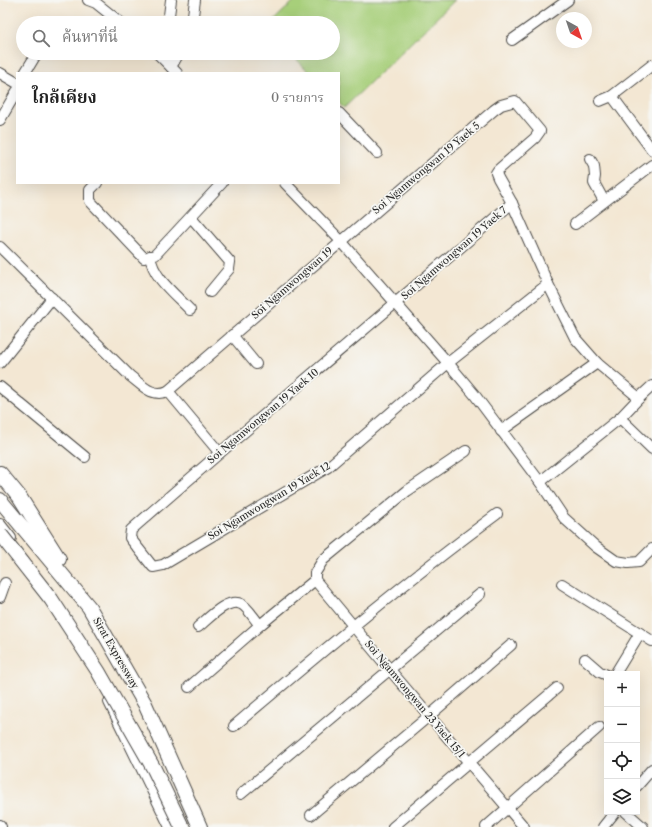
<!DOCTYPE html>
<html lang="th">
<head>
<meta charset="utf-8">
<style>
  body { margin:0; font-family:"Libre Caslon Text","Noto Serif Thai",serif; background:#f6f6f6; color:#222 }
  .controls { position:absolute; right:12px; bottom:12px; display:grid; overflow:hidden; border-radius:0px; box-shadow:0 4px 16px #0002 }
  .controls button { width:36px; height:36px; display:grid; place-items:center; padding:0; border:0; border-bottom:1px solid #e0e0e0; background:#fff; color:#222; font:20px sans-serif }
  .compass { position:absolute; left:556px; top:12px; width:36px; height:36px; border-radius:50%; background:#fff; box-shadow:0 4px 16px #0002; rotate:140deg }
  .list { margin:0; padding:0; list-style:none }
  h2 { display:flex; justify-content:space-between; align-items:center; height:52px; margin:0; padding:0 16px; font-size:17px }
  h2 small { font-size:13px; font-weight:400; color:#767676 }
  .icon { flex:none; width:22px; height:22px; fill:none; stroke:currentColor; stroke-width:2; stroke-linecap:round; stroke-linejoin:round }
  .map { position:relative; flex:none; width:652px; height:827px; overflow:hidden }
  .search { position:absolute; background:#fff; box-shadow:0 4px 16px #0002; left:16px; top:16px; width:324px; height:44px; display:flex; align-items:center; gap:10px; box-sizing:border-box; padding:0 14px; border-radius:22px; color:#767676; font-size:15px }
  .panel { position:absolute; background:#fff; box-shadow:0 4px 16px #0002; left:16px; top:72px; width:324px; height:112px; border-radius:0px }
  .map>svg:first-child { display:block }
</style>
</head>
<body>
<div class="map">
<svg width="652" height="827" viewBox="0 0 652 827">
  <rect width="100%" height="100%" fill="#f6f6f2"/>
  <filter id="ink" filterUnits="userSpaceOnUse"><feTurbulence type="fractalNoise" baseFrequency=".025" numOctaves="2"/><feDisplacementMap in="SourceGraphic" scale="8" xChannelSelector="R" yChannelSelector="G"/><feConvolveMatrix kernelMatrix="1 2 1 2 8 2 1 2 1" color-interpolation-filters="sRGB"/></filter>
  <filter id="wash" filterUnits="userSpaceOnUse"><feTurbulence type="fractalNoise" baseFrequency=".012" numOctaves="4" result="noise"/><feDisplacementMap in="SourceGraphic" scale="16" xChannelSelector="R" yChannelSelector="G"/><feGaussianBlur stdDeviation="0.9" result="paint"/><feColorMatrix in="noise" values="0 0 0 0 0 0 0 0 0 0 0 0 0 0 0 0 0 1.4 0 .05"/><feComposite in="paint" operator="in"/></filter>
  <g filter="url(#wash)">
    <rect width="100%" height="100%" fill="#f3e7d3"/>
    <path fill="#a7cf7a" stroke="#697d52" d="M295,0h160l-111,108 -5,-6v-29h-29l-20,-20h43v-30h-62z"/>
  </g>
  <g filter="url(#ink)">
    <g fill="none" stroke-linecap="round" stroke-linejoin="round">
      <g stroke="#494744" stroke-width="12">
        <g id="minor">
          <path d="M88,0l8,3 25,20"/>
          <path d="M168,23l3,-23"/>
          <path d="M192,23l3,-23"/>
          <path d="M512,40l56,-40"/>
          <path d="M157,53l20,20"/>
          <path d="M171,67l8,-14"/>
          <path d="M0,73l17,10"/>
          <path d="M25,73l12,-20"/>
          <path d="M612,96l40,54"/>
          <path d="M600,101l12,-5 40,-31"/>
          <path d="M339,113l38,40"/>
          <path d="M0,120l17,-29"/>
          <path d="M590,159l4,7 1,10 -1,7 10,18"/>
          <path d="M97,183l-7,7v11l54,57 11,-3 67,-72"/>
          <path d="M285,183l56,58 107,122 26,31 66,88 24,36 32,29 20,14 12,2 11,-1 13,-13"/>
          <path d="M512,203c-127,110 -256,217 -381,327l-1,8 23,29 10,-2 165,-98 120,-104 100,-79"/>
          <path d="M191,217l39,45 -1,7 -19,23"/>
          <path d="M575,224l77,-59"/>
          <path d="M0,247l130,129c12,9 22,22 38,15l326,-281 7,-5 14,-4 25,30 -5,7 -37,32 -2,3 2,5 14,25 36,81 27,54 22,25 42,35"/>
          <path d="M150,256c3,22 25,38 40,54"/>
          <path d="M232,335l24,29"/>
          <path d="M0,363l52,-65"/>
          <path d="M0,387l85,70"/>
          <path d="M168,391l51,61"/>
          <path d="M620,418l32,31"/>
          <path d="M501,431l96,-68"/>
          <path d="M466,451l-59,40 -84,69 -8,13v7l75,90 134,157"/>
          <path d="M540,482l80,-64 19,-20 13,-12"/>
          <path d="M0,524l11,14"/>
          <path d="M562,584l90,57"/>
          <path d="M0,597l5,-14"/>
          <path d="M198,627c10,-8 30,-30 43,-23 6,2 14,16 19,21"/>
          <path d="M585,659l15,13 7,3"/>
          <path d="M615,674l25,-41"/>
          <path d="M189,687l71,-62 55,-45"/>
          <path d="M109,702l61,125"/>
          <path d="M234,726c86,-73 172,-145 263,-212"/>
          <path d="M637,786l15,-17"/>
          <path d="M241,794l239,-200"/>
          <path d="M626,812l17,15"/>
          <path d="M311,815l118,-99 82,-71"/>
          <path d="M0,825l1,2"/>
          <path d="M393,827l164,-139"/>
          <path d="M486,827l113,-100"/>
          <path d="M603,827l12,-15"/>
        </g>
      </g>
      <g stroke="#494744" stroke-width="16">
        <g id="highway">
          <path d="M0,473l19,23 40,63"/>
          <path d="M0,500l89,107 56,97 55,123"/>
        </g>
      </g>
      <use href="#minor" stroke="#fff" stroke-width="10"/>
      <use href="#highway" stroke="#fff" stroke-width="14"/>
      <g stroke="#494744" stroke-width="16" stroke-linecap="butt">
        <path id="highway-bridge" d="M0,534l51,65 47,72 56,98 28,58"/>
      </g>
      <use href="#highway-bridge" stroke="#fff" stroke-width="14"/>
    </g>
  </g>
  <g text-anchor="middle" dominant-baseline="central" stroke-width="3.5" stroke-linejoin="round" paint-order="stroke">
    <g font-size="10" fill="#2b2b2b" stroke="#f6f6f2">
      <text transform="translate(426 168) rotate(-40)">Soi Ngamwongwan 19 Yaek 5</text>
      <text transform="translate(454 253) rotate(-41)">Soi Ngamwongwan 19 Yaek 7</text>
      <text transform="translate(292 283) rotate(-41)">Soi Ngamwongwan 19</text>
      <text transform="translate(263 416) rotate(-40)">Soi Ngamwongwan 19 Yaek 10</text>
      <text transform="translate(269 501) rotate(-31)">Soi Ngamwongwan 19 Yaek 12</text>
      <text transform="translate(116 653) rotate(60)">Sirat Expressway</text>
      <text transform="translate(415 699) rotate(50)">Soi Ngamwongwan 23 Yaek 15/1</text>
    </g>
  </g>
</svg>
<div class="controls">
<button>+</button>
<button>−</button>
<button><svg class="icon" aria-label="locate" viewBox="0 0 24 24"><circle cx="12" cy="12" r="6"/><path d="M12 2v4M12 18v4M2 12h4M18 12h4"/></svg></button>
<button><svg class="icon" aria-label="layers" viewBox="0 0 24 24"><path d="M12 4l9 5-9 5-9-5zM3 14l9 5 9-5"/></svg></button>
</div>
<svg class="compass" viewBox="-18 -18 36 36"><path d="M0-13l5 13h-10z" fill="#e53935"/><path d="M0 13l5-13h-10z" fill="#767676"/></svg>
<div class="search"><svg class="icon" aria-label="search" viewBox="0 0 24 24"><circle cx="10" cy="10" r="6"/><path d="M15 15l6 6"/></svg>ค้นหาที่นี่</div>
<section class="panel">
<h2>ใกล้เคียง<small>0 รายการ</small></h2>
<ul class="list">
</ul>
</section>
</div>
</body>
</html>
